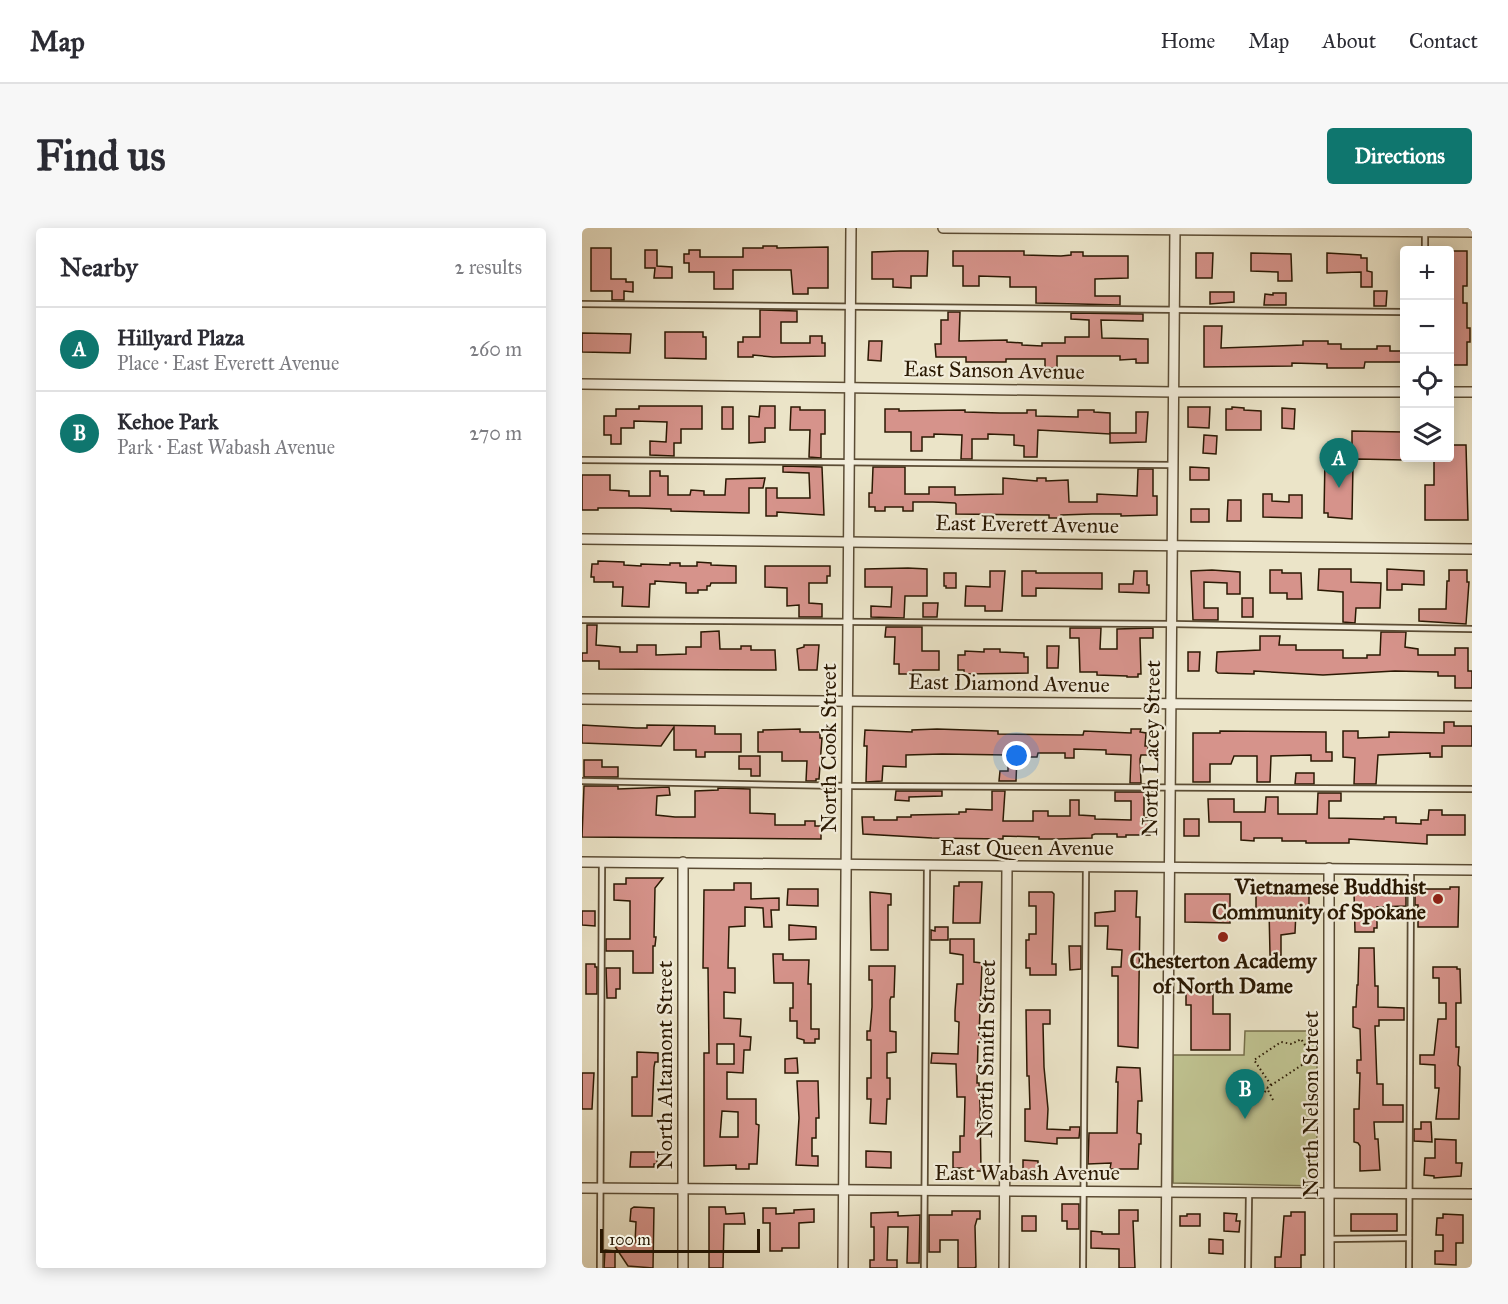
<!DOCTYPE html>
<html lang="en">
<head>
<meta charset="utf-8">
<style>
  body { margin:0; font-family:"IM FELL Great Primer",serif; background:#f7f7f7; color:#2b2b33 }
  .controls { position:absolute; right:18px; top:18px; display:grid; overflow:hidden; border-radius:6px; box-shadow:0 3px 15px #0003 }
  .controls button { width:54px; height:54px; display:grid; place-items:center; padding:0; border:0; border-bottom:2px solid #e1e1e2; background:#fff; color:#2b2b33; font:30px sans-serif }
  .scale { position:absolute; left:18px; bottom:15px; width:160px; box-sizing:border-box; padding-left:6px; border:3px solid #2b1903; border-top:0; font-size:16px; line-height:21px; white-space:nowrap; color:#2b1903; -webkit-text-stroke:4px #f2eddb; paint-order:stroke }
  .you { position:absolute; left:435px; top:528px; width:21px; height:21px; margin:-15px; border:4px solid #fff; border-radius:50%; background:#1a73e8; box-shadow:0 0 0 9px #1a73e833 }
  .badge { display:grid; place-items:center; width:39px; height:39px; border-radius:50%; background:#0f766e; color:#fff; font-size:20px; font-weight:700 }
  .pin { position:absolute; translate:-50% -50px; filter:drop-shadow(0 2px 3px #0008) }
  .pin::after { content:''; position:absolute; top:32px; width:21px; height:18px; background:inherit; clip-path:polygon(0 0,100% 0,50% 100%) }
  .list { margin:0; padding:0; list-style:none }
  h2 { display:flex; justify-content:space-between; align-items:center; height:78px; margin:0; padding:0 24px; font-size:26px }
  h2 small { font-size:20px; font-weight:400; color:#7c7c81 }
  .list li { display:grid; grid-template-columns:39px 1fr auto; gap:18px; align-items:center; box-sizing:border-box; height:84px; padding:0 24px; border-top:2px solid #e1e1e2 }
  .list b { display:block; font-size:22px; white-space:nowrap }
  .list p { margin:0; font-size:20px; white-space:nowrap; color:#7c7c81 }
  .list em { font-size:20px; font-style:normal; color:#7c7c81 }
  .icon { flex:none; width:33px; height:33px; fill:none; stroke:currentColor; stroke-width:2; stroke-linecap:round; stroke-linejoin:round }
  .map { position:relative; flex:none; width:890px; height:1040px; overflow:hidden; border-radius:6px }
  header { display:flex; align-items:center; gap:36px; box-sizing:border-box; height:84px; padding:0 30px; background:#fff; border-bottom:2px solid #e1e1e2 }
  header strong { font-size:28px }
  nav { display:flex; gap:33px; margin-inline-start:auto; font-size:21px }
  .intro { display:flex; align-items:center; justify-content:space-between; box-sizing:border-box; height:144px; padding:0 36px }
  h1 { margin:0; font-size:42px }
  .button { padding:15px 27px; border-radius:6px; background:#0f766e; color:#fff; font-size:21px; font-weight:700 }
  main { display:flex; gap:36px; padding:0 36px }
  aside { flex:1; background:#fff; border-radius:6px; box-shadow:0 3px 15px #0003 }
  .map>svg:first-child { display:block }
</style>
</head>
<body>
<header>
<strong>Map</strong>
<nav><a>Home</a><a>Map</a><a>About</a><a>Contact</a></nav>
</header>
<div class="intro"><h1>Find us</h1><a class="button">Directions</a></div>
<main>
<aside>
<h2>Nearby<small>2 results</small></h2>
<ul class="list">
<li><span class="badge">A</span><div><b>Hillyard Plaza</b><p>Place · East Everett Avenue</p></div><em>260 m</em></li>
<li><span class="badge">B</span><div><b>Kehoe Park</b><p>Park · East Wabash Avenue</p></div><em>270 m</em></li>
</ul>
</aside>
<div class="map">
<svg width="890" height="1040" viewBox="0 0 890 1040">
  <rect width="100%" height="100%" fill="#ebe4c8"/>
  <filter id="stains"><feTurbulence type="fractalNoise" baseFrequency=".00333" numOctaves="4"/><feColorMatrix values="0 0 0 0 .2 0 0 0 0 .09 0 0 0 0 .02 0 0 0 .5 -.17"/></filter>
  <radialGradient id="worn" r=".72"><stop offset=".6" stop-color="#630" stop-opacity="0"/><stop offset="1" stop-color="#630" stop-opacity=".3"/></radialGradient>
  <path fill="#bfc290" stroke="#756e4a" stroke-width="1.5" d="M663,803h72v155l-144,-3v-128h71z"/>
  <g fill="#d6938b" stroke="#2b1903" stroke-width="1.5" fill-rule="evenodd">
    <path d="M181,18h14v2l51,-1v41h-20v6h-15l-2,-24h-58v19h-19v-17h-25v-9h-5v-9h5v-4h11v7h43v-9h20z"/>
    <path d="M9,20h20v31h15v3h7v10l-9,-1v9h-12v-9h-21z"/>
    <path d="M63,22h12v16l15,1v11h-18l1,-10h-10z"/>
    <path d="M318,23h28l-1,25h-16v12l-18,-1v-8h-21v-27z"/>
    <path d="M371,23h71v4l37,1 10,-1v-3h12v4h45v22l-33,1v17h25v9l-84,-2v-16h-26v-10l-31,-1v10h-16v-20h-10z"/>
    <path d="M867,23h18v35h-4v17h4v25h3v14h-3v23h-18z"/>
    <path d="M614,25h17l-1,25h-16z"/>
    <path d="M669,25l40,1 1,27h-14v-9l-27,-1z"/>
    <path d="M745,25l34,2v3h6v13l5,1v15h-11v-15l-34,1z"/>
    <path d="M792,63h13l-1,15h-12z"/>
    <path d="M628,64h24v10l-24,2z"/>
    <path d="M691,65h13v12h-22l1,-11 8,1z"/>
    <path d="M178,82l37,1v11h-16v21h29v-7h12v7h3v13l-52,1 -20,-2v2h-15v-15h5v-5h17z"/>
    <path d="M366,84h12l-1,29 48,-1v2l15,1v2l20,1v-3h23v-6h24v-17l-18,-1v-6l72,1v7l-42,-1 1,18 46,1v24h-12v-4l-16,1v-4h-63v12h-12v-9h-39v3h-40v-5h-30l-1,-13h6v-24h7z"/>
    <path d="M622,98h18l-1,22 82,-3v-4h25v3h13v5h36v-3h13v5h14v11h-39l-1,6h-37v-4l-35,-1v3l-88,1z"/>
    <path d="M83,104h38v5h3v22l-41,-1z"/>
    <path d="M0,105l49,1 -1,19 -48,-1z"/>
    <path d="M287,113h13l-1,20 -13,-1z"/>
    <path d="M57,178h63v23h-21v14h-7v13l-24,-1v-14l16,1 1,-20 -33,-1v7h-13v16h-10v-9h-7v-19h12v-7h23z"/>
    <path d="M178,178h15v22h-10v14l-16,1v-27l10,1z"/>
    <rect x="140" y="179" width="11" height="22"/>
    <path d="M209,179h9v3h25v24h-4v24l-12,-1 1,-27h-20z"/>
    <path d="M606,179h22l-1,21 -21,-1z"/>
    <path d="M650,179l12,1v2l17,1v19h-35v-21h6z"/>
    <path d="M700,180l13,1 -1,20 -12,-1z"/>
    <path d="M303,181h14v2l66,-1v2l35,1h27v-3h9v6l42,1v-7h16v2l16,1v21l-72,-4 -1,27h-13v-11l-10,-1v-10l-26,-1v5h-16v20h-11l1,-24 -28,-1v3h-12v14h-11v-19h-26z"/>
    <path d="M554,184h12l-2,30 -36,1v-10h26z"/>
    <path d="M770,203l52,1v28l-46,-1 -5,5 -1,55 -24,-2v-4h-4l1,-55h12v-14h15z"/>
    <path d="M622,207l13,1 -1,18 -13,-1z"/>
    <path d="M867,217h17l2,75h-43v-35h9v-27h15z"/>
    <path d="M201,238l39,1 2,48 -47,-3v4h-11v-28h11v10h33l-1,-25 -26,-1z"/>
    <path d="M291,239h32v27h24v-7h26v8l48,-1v-16l34,3v-3h9v3l22,-1 1,22h28v-8l40,2 1,-27h15v27h4v19l-36,1v-2h-29l-31,1v3h-12v-3l-93,-1v-10l-1,-1 -22,-1h-20v9h-10v-4h-18v4h-10v-4h-6v-14h3z"/>
    <path d="M608,239l19,1v12h-19z"/>
    <path d="M68,243h10v5h8v19h22l1,-5 13,1v4h21l1,-16 39,-1 -2,10h-14v25l-78,-2v-2l-32,-1h-41v2h-16v-35h28v15l19,1v5h21z"/>
    <path d="M681,266h9v7l17,1v-7h13v23l-39,-1z"/>
    <path d="M646,272h13v21h-14z"/>
    <rect x="609" y="281" width="18" height="13"/>
    <path d="M16,333l26,1v3l17,1v-2l29,1v-2h10v3h17v-4l14,1v2l25,1v17h-25l-1,3h-3v4h-9v3h-12v-10l-31,-2v3h-5l-1,23 -27,-1 1,-19h-10v-5h-19v-5h-3l1,-13h6z"/>
    <path d="M183,338h65v10h-3v7h-18v20l13,1v13h-23v-12l-12,1v-18l-22,-1z"/>
    <path d="M326,340l19,1v27h-22l-1,22 -33,-1v-11l20,1 1,-20h-27v-18z"/>
    <path d="M737,341h32v13l30,1 -1,25h-24l-1,15 -12,-1v-30l-25,-2z"/>
    <path d="M805,341l37,2v14l-22,-1v6h-15z"/>
    <path d="M630,342l28,2v22h-13v-11l-23,-1v26h14v12h-25l-2,-49z"/>
    <path d="M688,342h12v3h19l1,26h-15v-6h-17z"/>
    <path d="M867,342h18v12h2l-3,42 -47,-3v-12h27l1,-28h2z"/>
    <path d="M408,343h15l-3,40h-17v-5h-20l1,-20 24,1z"/>
    <path d="M440,343h14v2h66v16l-66,-1v8h-14z"/>
    <path d="M552,343h13v14h2v8l-30,-1v-8h14z"/>
    <path d="M362,345h12v15h-10v-2h-2z"/>
    <rect x="660" y="370" width="11" height="19"/>
    <path d="M341,375h15l-1,14h-14z"/>
    <path d="M5,397h10l-1,20 24,2v5h17v-7h19v10l30,-1v-7h15v-15l18,-1 1,18h21v-3h10v4h24l1,20 -177,-1v-8h-17v-8h5z"/>
    <path d="M304,399h36v24h17v19h-26v4h-14v-10h-5l1,-27h-10z"/>
    <path d="M488,400h31l-1,21h17v-20l36,-1v10h-13l1,36h-3v3h-11v-1l-30,-1v-3h-17l-1,-34h-9z"/>
    <path d="M799,404h25l-1,15 13,2v6h37v-7h13v23h4v17h-17v-12h-17v-4l-43,-1 -72,4 -69,-4v3l-36,-1 -2,-2 1,-19 43,-2v-14h20l-1,9h17v5h47v8h24v-3h13z"/>
    <path d="M222,417h15l-2,25h-18l-2,-21 7,-2z"/>
    <path d="M465,418h12l-1,22h-11z"/>
    <path d="M402,421h16v3l24,1v4h4v16l-64,1v-4h-6v-15h7v-4l19,1z"/>
    <path d="M606,424h12l-1,19h-11z"/>
    <path d="M862,494h10v4h18v20h-30v11h-12v-4l-52,2 -2,29h-22l1,-26 -12,-1v-26h15v7l31,-1v-5l55,1z"/>
    <path d="M0,497l54,3h11v-3l68,1v8h26v18h-36v5h-9v-7h-22v-23l-13,19 -79,-3z"/>
    <path d="M218,501v3h20v6h2l-3,41h-3v2h-10l1,-20h-25v-9h-24v-20h5v-2z"/>
    <path d="M355,501l61,2v3l85,1 1,-4 47,2v-4h10l-1,3 6,1 -1,13h3v9h-7l-1,4 1,24h-11l1,-28 -25,-1v-4l-32,-1v9h-9v-5h-27l-1,4h-20l-1,24h-17l1,-10h8v-16l-66,-1 -36,1v12l-23,-1 -1,15 -16,1 1,-36h-3l1,-16 47,2v-2z"/>
    <path d="M638,503l106,1v20h6v9h-21v-6l-40,1 -1,26h-13v-26h-23l-3,8h-21v18h-17v-49h27z"/>
    <path d="M157,528h21v20h-9v-7h-12z"/>
    <path d="M2,532h18v7h16v10h-34z"/>
    <path d="M714,545h18v11h-19z"/>
    <path d="M2,558h34v3l51,-2 1,8 -13,1 -1,19 19,2h20v-26l23,-1v-2l32,1v24l25,1v11h30v-4h10v5h6v13l-239,-2z"/>
    <path d="M314,563h46v5l-33,1v4l-14,-1z"/>
    <path d="M410,563h13l-2,30h30v-10h15v5h22v-16h9v15l16,1v3l36,1v-19h-16v-9h29v26h6v17h-24v2h-9v-3h-22l-3,1v3l-35,1h-18v-2l-36,-1v3l-71,-1 -69,-4 -1,-17h12v3h23v-3h14v-2l48,-1v-2h7v-3l26,1z"/>
    <path d="M736,565h23v8h-12v17l55,1v-2h12v6l25,1v-4h7l1,-10h13v5h23v20h-38v9l-78,-5v4h-43v-2h-24v-3h-28v3l-13,-1v-18h-32l-1,-23h26v13h31l1,-15h12v17h39z"/>
    <rect x="602" y="591" width="15" height="17"/>
    <path d="M44,650h37l-8,10 -1,49h2l-1,9h-2v27h-20v-22h-27v-12h24v-38l-16,-1v-16h12z"/>
    <path d="M377,654h23l-2,41h-27l1,-37h5z"/>
    <path d="M152,655h17v16l28,-1v12h-8l1,17h-8l-1,-19 -18,-1v19l-16,1 -1,41h7v25l-11,-1v26l17,1 -1,17 11,1 -1,13h-6l-1,23 -16,-1v27h29v25l3,1 -2,39h-8v5h-13v-4l-32,1v-113h5l-1,-85h-5l1,-78h30zM135,816h17v20h-17zM140,883l16,1v25h-18z"/>
    <path d="M674,658h53v25h-13l-1,22 -14,2v20h-11l-1,-47h-13z"/>
    <path d="M868,659h9l-1,40h-40v-22h-3v-12h3v-2h7v-2h25z"/>
    <path d="M206,661h30v17l-31,-1z"/>
    <path d="M533,663h22l-1,26h4l-2,131 -20,-2v-70h-6v-9h9l1,-17 -15,-1 1,-23h-13v-13l20,-2z"/>
    <path d="M772,663h31v3l21,-1v13l-29,1v21h-3v4h-19z"/>
    <path d="M288,664l21,2v11h-3v45h-17z"/>
    <path d="M447,664h23l2,2 -2,70h4v11h-26v-7h-4v-28h3v-6h7v-28h-7z"/>
    <path d="M603,666h45v29l-45,-1z"/>
    <path d="M0,683h13v15l-13,-1z"/>
    <path d="M207,697l27,2v12l-27,1z"/>
    <path d="M353,699h13v13h-17v-10l4,1z"/>
    <path d="M368,711h24v23l8,1 -3,72h2v8h-3l-1,40h2l1,22 1,66h-18v-3h-10v-16h7v-16h4l1,-39h-8l-1,-33 -25,-1 1,-10 26,1 1,-32 -4,-1v-10l2,-27h6v-29l-13,-2z"/>
    <path d="M487,718h12v23l-11,1z"/>
    <path d="M777,720h15l1,38h3v21l26,1v12h-25v6h-4l2,58h6v21h20v17h-29l1,17h3l2,31 -20,1v-25l-2,-3 -4,-1v-33h5l1,-36h-3v-13h4l-1,-31 -7,-2v-20h3l1,-22h1z"/>
    <path d="M191,726h10v6h26l-1,24h3v45h8v10h-4v4h-11v-3l-7,-2v-17h-7v-13h3v-25h-19z"/>
    <path d="M4,736h9v3h2v27h-11z"/>
    <path d="M287,738h26l-1,31h-3l-1,3v31l6,1v20l-9,1v25h3v21h-3l-1,25 -16,-1 1,-24h-4v-21h4v-38h-4v-9h3l2,-24v-27h-3z"/>
    <path d="M851,739h24v2h3l1,34h-5v44h3l-1,18 2,2 -1,52h-23l3,-31h-4v-23l-15,-1v-9h14l4,-36h8v-16h-7v-25h-6z"/>
    <path d="M24,740h14v21h-4v9h-9z"/>
    <path d="M604,757l27,1v28h17v36h-39v-45h-5z"/>
    <path d="M444,782h24v14h-7l1,43 4,42 -1,20 23,1v-3h10l-1,11h-22v6l-32,-3v-32h5l-1,-33h-2z"/>
    <path d="M55,824l21,1v9h-3l-1,5 -2,49h-20v-39h5z"/>
    <path d="M215,830l1,15h-13v-14z"/>
    <path d="M535,839l23,1 2,33h-4l-1,32 4,1v10h-2l-1,25h-28l1,-6 -23,1 1,-31h28l1,-51h-2z"/>
    <path d="M0,845h12l-2,36h-10z"/>
    <path d="M215,853h21l1,37h-3v20h-4v18h6v10l-22,-1 3,-47z"/>
    <path d="M839,894h10l1,20 -18,-1v-12h7z"/>
    <path d="M853,911l21,1v23h6l-1,13 -27,2v-2l-10,-1 1,-17h10z"/>
    <path d="M284,923l25,1v16l-25,-1z"/>
    <path d="M49,924h26v12h-3v3h-24z"/>
    <path d="M441,932l15,1v13h-15z"/>
    <path d="M480,976h17v25h-12v-8h-5z"/>
    <path d="M52,979l20,1 -1,60 -25,-2 -16,-24 23,1 1,-21 -6,-1 1,-12z"/>
    <path d="M127,979h16l1,7 18,-1 1,11h-21l-1,44h-14z"/>
    <path d="M181,980h13v6l18,-1v-3l20,-1v13l-15,1v25h-17v3h-12v-28h-7z"/>
    <path d="M537,982h19v11h-5l2,47h-16v-19l-28,-1v-17l11,1v2h17z"/>
    <path d="M370,983h28v8h-3l-2,7 1,41 -2,1h-16v-28h-18v12h-11v-37h23z"/>
    <path d="M316,984v4l22,-1 -1,48h-12l1,-36h-20l-1,33h10v8h-27v-8h4v-33h-3v-14z"/>
    <path d="M709,984h14v43h-4v13h-26v-11h6l3,-41h7z"/>
    <path d="M642,985l13,1 -1,7h4l-1,11 -15,-1z"/>
    <path d="M605,986h13v12h-20v-10h7z"/>
    <rect x="769" y="986" width="46" height="17"/>
    <path d="M861,986l20,1v28h-7v22l-21,-1v-13h8v-16h-7l1,-17h6z"/>
    <rect x="440" y="988" width="14" height="15"/>
    <path d="M627,1011l14,1v14l-14,-1z"/>
    <path d="M23,1022l10,1v17h-11z"/>
  </g>
  <g fill="none" stroke-linecap="round" stroke-linejoin="round">
    <g stroke="#5b4c34" stroke-width="8">
      <g id="service">
        <path d="M843,22v-19"/>
        <path d="M0,76l822,8"/>
        <path d="M0,232l591,5"/>
        <path d="M0,392l590,4 300,5"/>
        <path d="M0,553l266,5 624,3"/>
        <path d="M747,1011l80,-1"/>
        <path d="M18,1040l2,-405"/>
        <path d="M342,1040l3,-402"/>
        <path d="M501,1040l3,-402"/>
        <path d="M666,1040l1,-74"/>
        <path d="M827,1040l2,-399"/>
      </g>
    </g>
    <g stroke="#5b4c34" stroke-width="12">
      <g id="minor">
        <path d="M361,0l529,4"/>
        <path d="M0,156l592,8h230"/>
        <path d="M868,164h22"/>
        <path d="M0,311l890,10"/>
        <path d="M0,471l890,7"/>
        <path d="M0,634l890,8"/>
        <path d="M747,640v400"/>
        <path d="M0,960l890,6"/>
        <path d="M101,1040v-406"/>
        <path d="M261,1040l8,-1040"/>
        <path d="M422,1040l3,-402"/>
        <path d="M584,1040l9,-1040"/>
      </g>
    </g>
    <g stroke="#2b1903" stroke-width="2" stroke-dasharray="1.5 3" stroke-linecap="butt">
      <path d="M689,857l-17,-25 27,-18 11,2 9,-5 12,18"/>
      <path d="M691,872l-6,-12 50,-33h3"/>
      <path d="M660,879l24,-16 1,-3"/>
    </g>
    <use href="#service" stroke="#f2eddb" stroke-width="4.5"/>
    <use href="#minor" stroke="#f2eddb" stroke-width="9"/>
  </g>
  <g fill="#8f2418" stroke="#f2eddb" stroke-width="2">
    <circle cx="856" cy="671" r="6"/>
    <circle cx="641" cy="709" r="6"/>
  </g>
  <g text-anchor="middle" dominant-baseline="central" stroke-width="4.5" stroke-linejoin="round" paint-order="stroke">
    <g font-size="22" fill="#2b1903" stroke="#f2eddb">
      <text transform="translate(412 142) rotate(1)">East Sanson Avenue</text>
      <text transform="translate(445 296) rotate(1)">East Everett Avenue</text>
      <text transform="translate(427 455) rotate(1)">East Diamond Avenue</text>
      <text transform="translate(246 520) rotate(-90)">North Cook Street</text>
      <text transform="translate(569 520) rotate(-89)">North Lacey Street</text>
      <text x="445" y="619">East Queen Avenue</text>
      <text transform="translate(404 821) rotate(-89)">North Smith Street</text>
      <text transform="translate(82 837) rotate(-90)">North Altamont Street</text>
      <text transform="translate(728 876) rotate(-90)">North Nelson Street</text>
      <text x="445" y="944">East Wabash Avenue</text>
    </g>
    <g font-size="22" font-weight="bold" fill="#2b1903" stroke="#f2eddb" text-anchor="end">
      <text x="844" y="658">Vietnamese Buddhist<tspan x="844" dy="25">Community of Spokane</tspan></text>
      <text x="641" y="732" text-anchor="middle">Chesterton Academy<tspan x="641" dy="25">of North Dame</tspan></text>
    </g>
  </g>
  <rect width="100%" height="100%" filter="url(#stains)"/>
  <rect width="100%" height="100%" fill="url(#worn)"/>
</svg>
<div class="controls">
<button>+</button>
<button>−</button>
<button><svg class="icon" aria-label="locate" viewBox="0 0 24 24"><circle cx="12" cy="12" r="6"/><path d="M12 2v4M12 18v4M2 12h4M18 12h4"/></svg></button>
<button><svg class="icon" aria-label="layers" viewBox="0 0 24 24"><path d="M12 4l9 5-9 5-9-5zM3 14l9 5 9-5"/></svg></button>
</div>
<div class="scale">100 m</div>
<div class="you"></div>
<div class="pin badge" style="left:757px;top:260px">A</div>
<div class="pin badge" style="left:663px;top:891px">B</div>
</div>
</main>
</body>
</html>
